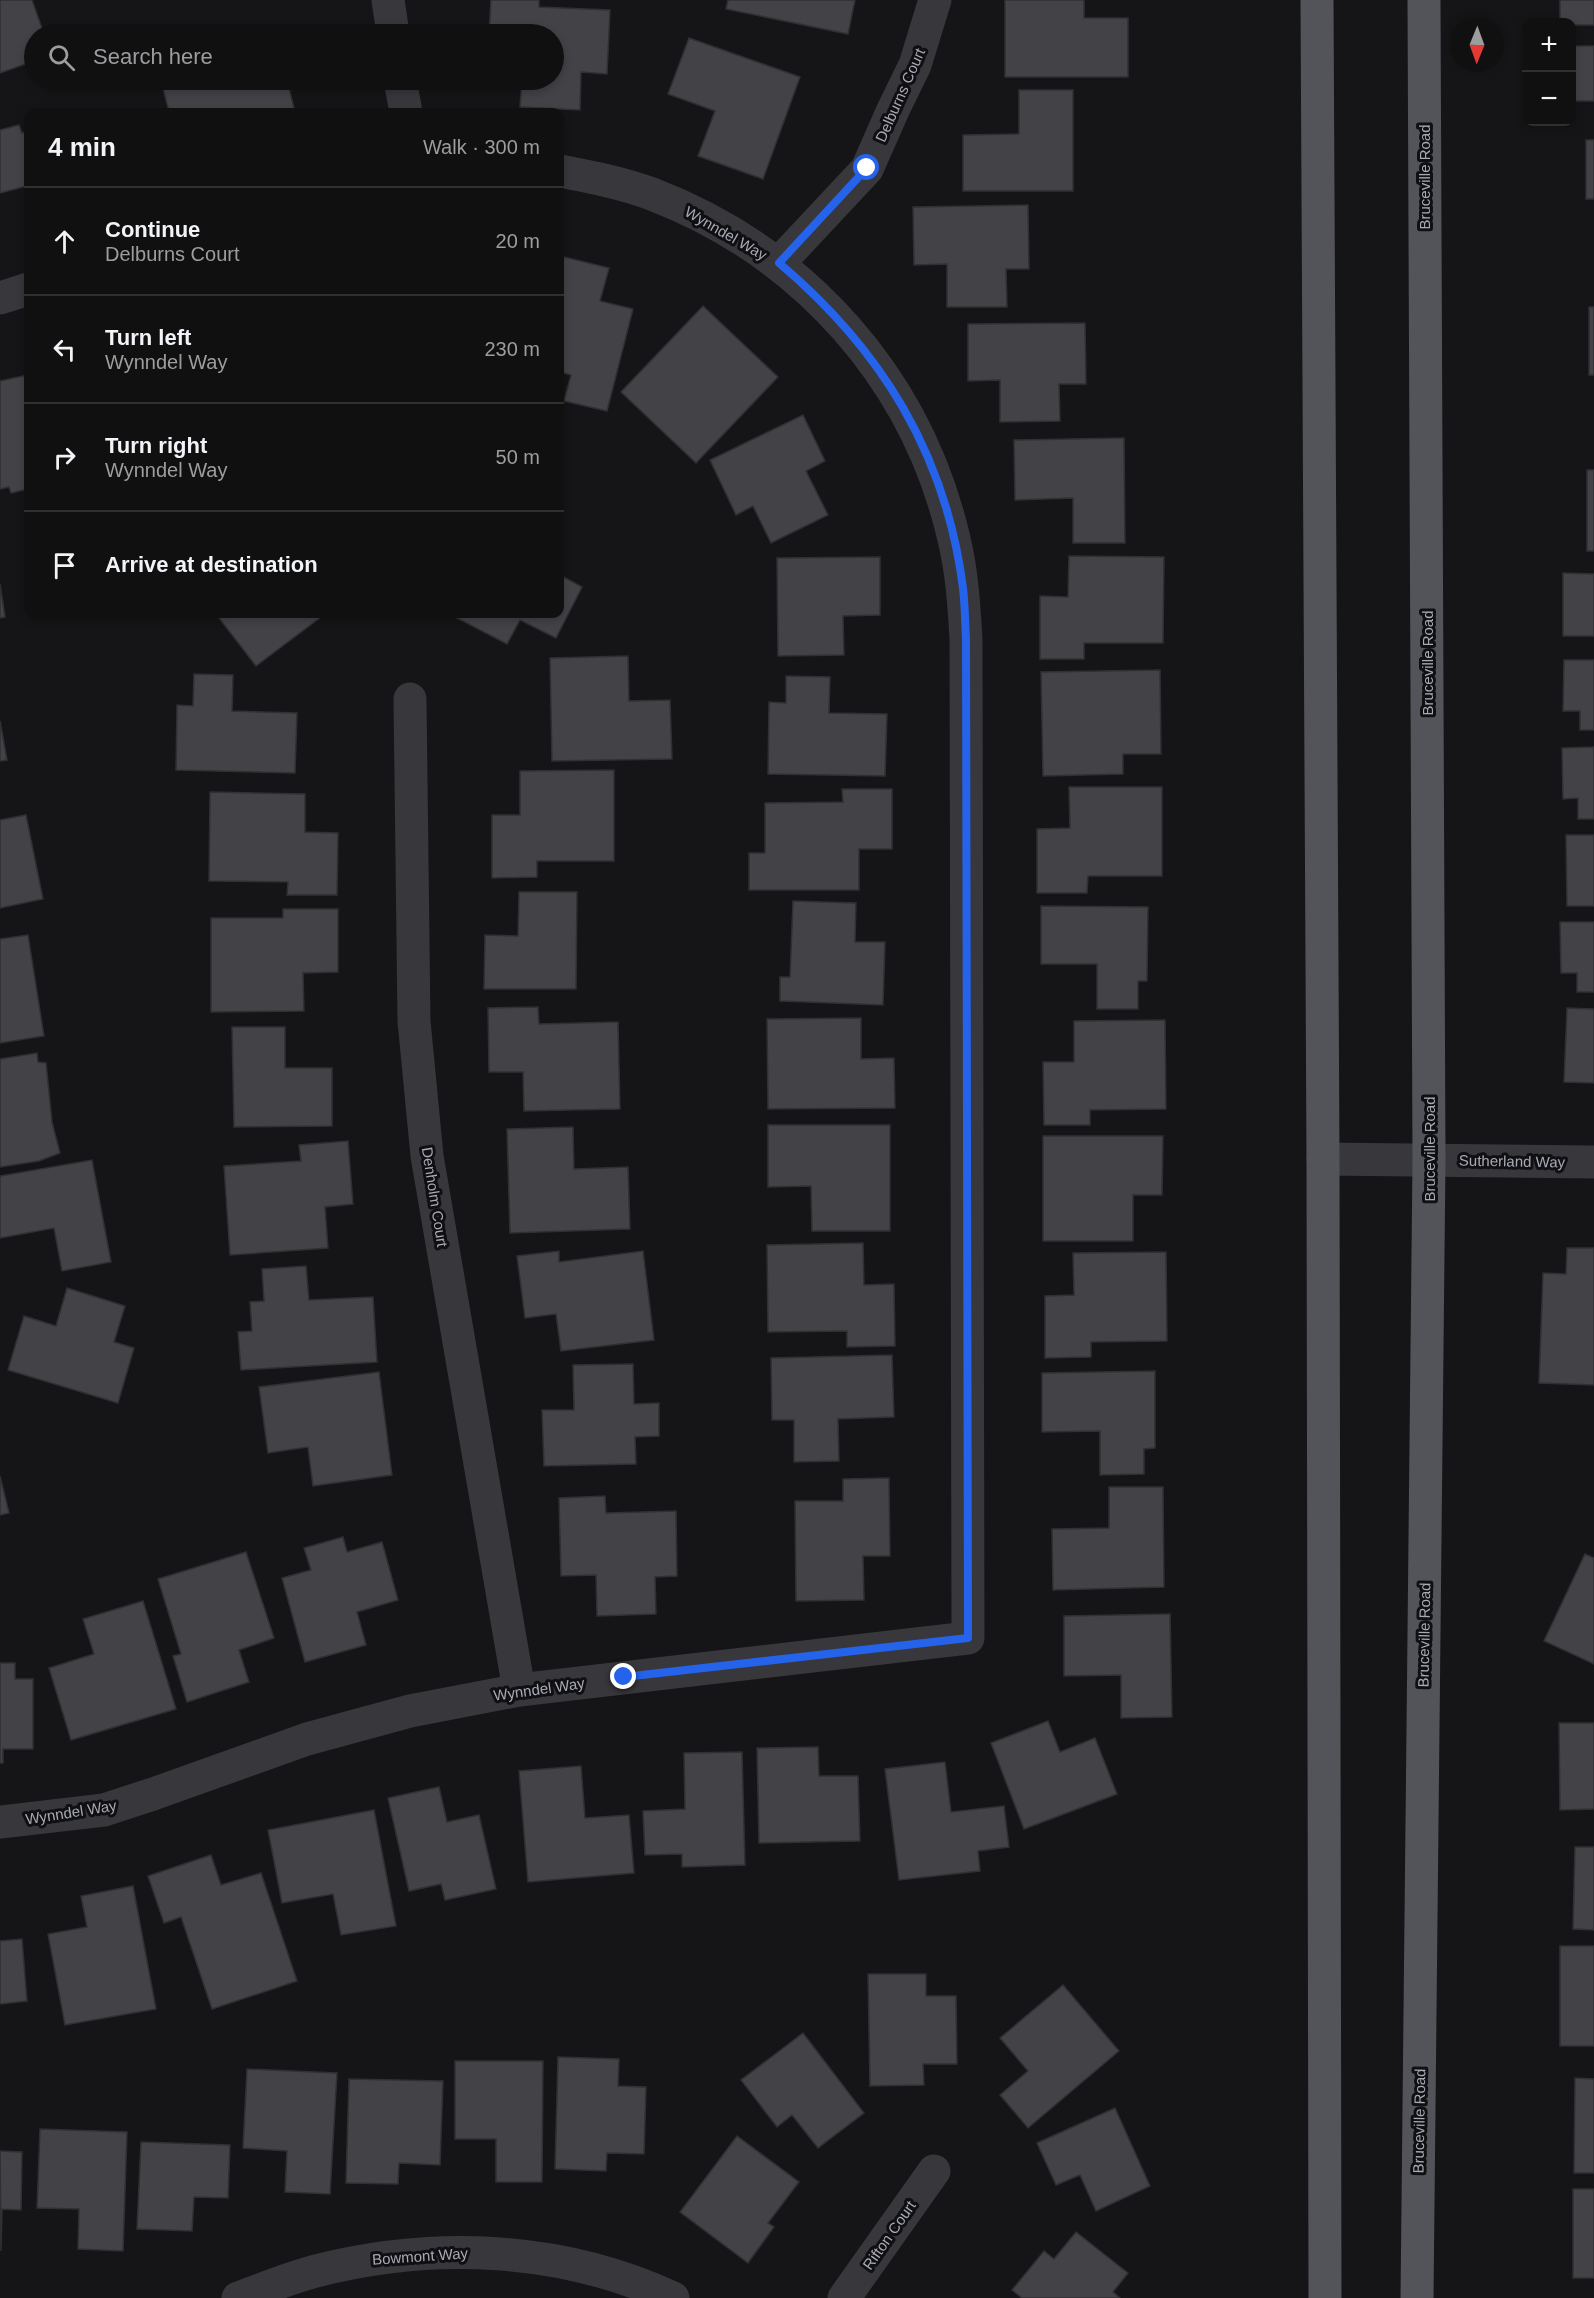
<!DOCTYPE html>
<html lang="en">
<head>
<meta charset="utf-8">
<style>
  body { margin:0; font-family:Arial,sans-serif; background:#19191a; color:#f1f3f6 }
  .controls { position:absolute; right:18px; top:18px; display:grid; overflow:hidden; border-radius:12px; box-shadow:0 3px 9px #0003 }
  .controls button { width:54px; height:54px; display:grid; place-items:center; padding:0; border:0; border-bottom:2px solid #303031; background:#101011; color:#f1f3f6; font:30px sans-serif }
  .compass { position:absolute; left:1450px; top:18px; width:54px; height:54px; border-radius:50%; background:#101011; box-shadow:0 3px 9px #0003; rotate:181deg }
  .stop { position:absolute; width:18px; height:18px; margin:-14px; border:4px solid #2563eb; border-radius:50%; background:#fff }
  .stop.end { background:#2563eb; border-color:#fff; box-shadow:0 2px 6px #0008 }
  .list { margin:0; padding:0; list-style:none }
  h2 { display:flex; justify-content:space-between; align-items:center; height:78px; margin:0; padding:0 24px; font-size:26px }
  h2 small { font-size:20px; font-weight:400; color:#9c9d9f }
  .list li { display:grid; grid-template-columns:39px 1fr auto; gap:18px; align-items:center; box-sizing:border-box; height:108px; padding:0 24px; border-top:2px solid #303031 }
  .list b { display:block; font-size:22px; white-space:nowrap }
  .list p { margin:0; font-size:20px; white-space:nowrap; color:#9c9d9f }
  .list em { font-size:20px; font-style:normal; color:#9c9d9f }
  .icon { flex:none; width:33px; height:33px; fill:none; stroke:currentColor; stroke-width:2; stroke-linecap:round; stroke-linejoin:round }
  .map { position:relative; flex:none; width:1594px; height:2298px; overflow:hidden }
  .search { position:absolute; background:#101011; box-shadow:0 3px 9px #0003; left:24px; top:24px; width:540px; height:66px; display:flex; align-items:center; gap:15px; box-sizing:border-box; padding:0 21px; border-radius:33px; color:#9c9d9f; font-size:22px }
  .panel { position:absolute; background:#101011; box-shadow:0 3px 9px #0003; left:24px; top:108px; width:540px; height:510px; border-radius:12px }
  .map>svg:first-child { display:block }
</style>
</head>
<body>
<div class="map">
<svg width="1594" height="2298" viewBox="0 0 1594 2298">
  <rect width="100%" height="100%" fill="#151517"/>
  <g fill="#424247" stroke="#302f33" stroke-width="1.5">
    <path d="M0,0h32l12,34h-10v27l-34,12z"/>
    <path d="M491,0h48v7l71,3 -3,64 -26,-2 -1,38 -60,-3 2,-27h32v-46h-65z"/>
    <path d="M728,0h127l-7,34 -122,-25z"/>
    <path d="M1005,0h79v18h44v59h-123z"/>
    <path d="M1560,0h34v25h-22v-3h-12z"/>
    <path d="M689,38l111,39 -37,102 -65,-23 17,-45 -47,-17z"/>
    <rect x="1572" y="46" width="22" height="55"/>
    <path d="M161,80h126l8,32h-126z"/>
    <path d="M1019,90h54v101h-110v-56l56,-1z"/>
    <path d="M19,125l3,8 6,-2v61l-1,-6 -27,7v-63z"/>
    <rect x="1586" y="140" width="8" height="59"/>
    <path d="M1028,205l1,64h-23l1,38h-60v-43l-33,1 -1,-58z"/>
    <path d="M560,256l49,12 -9,33 33,8 -26,102 -43,-10 7,-26 -11,-3z"/>
    <path d="M703,306l75,71 -82,86 -75,-71z"/>
    <rect x="1589" y="307" width="5" height="68"/>
    <path d="M1085,323l1,61h-27l1,37 -60,1v-42l-32,1v-57z"/>
    <path d="M28,375v114l-17,4 -2,-6 -9,2v-108z"/>
    <path d="M803,415l22,46 -19,10 22,44 -57,28 -18,-37 -17,9 -26,-55z"/>
    <path d="M1124,438l1,105h-52v-45l-58,2 -1,-60z"/>
    <rect x="1587" y="470" width="7" height="81"/>
    <path d="M1069,556l95,1 -1,86h-79v16h-44v-63l28,1z"/>
    <path d="M880,557v58l-37,1 1,39 -66,1 -1,-98z"/>
    <path d="M1563,573l31,1v62h-31z"/>
    <path d="M560,575l22,12 -26,51 -36,-18 -13,24 -50,-26 2,-4h101z"/>
    <path d="M0,584l5,33 -5,1z"/>
    <path d="M216,614h109l-69,52z"/>
    <path d="M628,656l1,45 41,-1 2,59 -120,2 -2,-103z"/>
    <path d="M1564,660h30v70h-14v-19h-17z"/>
    <path d="M1160,670l1,84h-38v20l-80,2 -2,-104z"/>
    <path d="M194,674l39,1 -1,36 65,2 -2,60 -119,-3 1,-65 16,1z"/>
    <path d="M786,676l44,1 -1,36 58,1 -2,62 -117,-2 1,-72 17,1z"/>
    <path d="M0,721l7,39 -7,1z"/>
    <path d="M1594,747v72h-16v-21l-15,1 -1,-51z"/>
    <path d="M614,770v91h-77v16l-45,1v-63h28v-44z"/>
    <path d="M1069,787h93v89h-74l-1,17h-50v-64l33,-1z"/>
    <path d="M842,789h50v60h-33v41h-110v-37h16v-50l78,-1z"/>
    <path d="M210,792l95,2v38l33,1 -1,62h-50l1,-13 -79,-1z"/>
    <path d="M26,815l17,84 -43,9v-88z"/>
    <path d="M1566,835h28v71h-27z"/>
    <path d="M519,892h58l-1,97h-92l1,-54 33,1z"/>
    <path d="M793,901l63,2 -1,39h30l-2,63 -103,-4v-24h10z"/>
    <path d="M1041,906l107,1 -1,74h-9v28h-41v-45h-56z"/>
    <path d="M283,909h55v63l-35,1 1,38 -93,1v-94h72z"/>
    <path d="M1560,922h34v70h-17v-19h-16z"/>
    <path d="M28,935l16,101 -44,7v-104z"/>
    <path d="M538,1007l1,17 79,-2 2,87 -96,2 -1,-39h-34l-1,-64z"/>
    <path d="M1567,1008l27,1v74l-30,-1z"/>
    <path d="M861,1018v41l33,-1 1,50 -127,1 -1,-90z"/>
    <path d="M1165,1020l1,89 -76,1v15h-46l-1,-63h31v-41z"/>
    <path d="M232,1027h53v41h47v58l-98,1z"/>
    <path d="M37,1053l1,9 8,1 6,59 8,31 -21,8 -39,6v-108z"/>
    <path d="M768,1125h122v106h-78l-1,-45 -43,1z"/>
    <path d="M573,1127l1,42 54,-2 2,62 -120,4 -3,-104z"/>
    <path d="M1043,1136h120l-1,59h-29v46h-90z"/>
    <path d="M348,1141l5,63 -28,3 3,41 -98,7 -6,-89 77,-5 -2,-16z"/>
    <path d="M92,1160l19,102 -49,9 -8,-43 -54,10v-62z"/>
    <path d="M863,1243l1,42 30,-1 1,62 -48,1v-16l-79,1 -1,-87z"/>
    <path d="M1567,1248h27v137l-55,-2 4,-110 23,1z"/>
    <path d="M559,1251v11l84,-11 11,89 -93,11 -5,-37 -31,4 -8,-62z"/>
    <path d="M1166,1252l1,89 -76,1v15l-46,1v-62l29,-1 -1,-42z"/>
    <path d="M306,1266l3,34 64,-3 4,65 -136,8 -3,-38 14,-1 -2,-29 14,-1 -2,-32z"/>
    <path d="M67,1288l58,18 -11,36 20,6 -16,55 -110,-33 16,-54 32,10z"/>
    <path d="M892,1355l2,62 -56,2 1,42 -45,1v-42h-22l-1,-62z"/>
    <path d="M633,1364l1,40 25,-1v33l-24,1 1,27 -92,2 -2,-56h32l-1,-45z"/>
    <path d="M1155,1371v77l-11,1v25l-44,1v-44l-58,1v-59z"/>
    <path d="M379,1372l13,103 -79,11 -5,-39 -40,6 -9,-66z"/>
    <path d="M0,1476l9,37 -9,2z"/>
    <path d="M889,1478l1,78h-27l1,44 -68,1 -1,-100h48v-22z"/>
    <path d="M1109,1487h54l1,100 -111,3 -1,-61 57,-1z"/>
    <path d="M605,1496l1,17 70,-2 1,65 -22,1 1,37 -59,2 -1,-41 -35,1 -2,-78z"/>
    <path d="M343,1537l4,15 35,-10 16,58 -41,12 9,33 -61,17 -23,-84 29,-8 -7,-22z"/>
    <path d="M246,1552l28,86 -35,12 10,32 -62,20 -14,-46 8,-2 -23,-75z"/>
    <path d="M1585,1554l9,4v106l-50,-23z"/>
    <path d="M143,1601l33,108 -105,31 -22,-72 45,-14 -11,-35z"/>
    <path d="M1170,1614l2,103 -51,1v-43l-57,1v-60z"/>
    <path d="M0,1663h15v16h18v70h-30v14h-3z"/>
    <path d="M1048,1721l12,31 35,-14 22,56 -93,35 -33,-86z"/>
    <path d="M1559,1723h35v86l-34,1z"/>
    <path d="M818,1747l1,29h39l2,65 -101,2 -2,-95z"/>
    <path d="M742,1752l3,113 -63,2v-13l-37,1 -2,-44 42,-2 -1,-56z"/>
    <path d="M945,1762l6,50 53,-6 5,41 -31,4 2,20 -81,9 -14,-111z"/>
    <path d="M581,1766l4,52 44,-3 5,58 -106,9 -9,-111z"/>
    <path d="M439,1787l8,35 32,-7 17,74 -51,11 -4,-16 -32,7 -21,-93z"/>
    <path d="M374,1810l22,116 -55,9 -8,-41 -51,9 -14,-73z"/>
    <path d="M1575,1847h19v83l-21,-1z"/>
    <path d="M211,1855l10,30 40,-12 36,108 -85,28 -31,-92 -17,6 -16,-47z"/>
    <path d="M133,1886l23,123 -91,16 -17,-91 39,-7 -6,-31z"/>
    <path d="M22,1939l5,62 -27,3v-63z"/>
    <rect x="1560" y="1946" width="34" height="100"/>
    <path d="M868,1974h58v22h30l1,68h-34l1,21 -54,1z"/>
    <path d="M1063,1985l56,66 -91,77 -28,-33 28,-24 -28,-33z"/>
    <path d="M803,2033l61,80 -46,35 -26,-33 -15,12 -36,-47z"/>
    <path d="M558,2057l61,2 -1,27 28,1 -2,67 -37,-1 -1,18 -51,-2z"/>
    <path d="M455,2061h88l-1,121h-46v-43h-41z"/>
    <path d="M247,2069l90,4 -7,121 -45,-2 2,-41 -44,-3z"/>
    <path d="M1575,2078l19,1v94h-20z"/>
    <path d="M349,2079l94,2 -3,84 -41,-2 -1,21 -52,-1z"/>
    <path d="M1115,2108l35,78 -54,25 -16,-36 -24,10 -19,-42z"/>
    <path d="M40,2129l87,3 -4,119 -45,-2 1,-40 -42,-1z"/>
    <path d="M737,2136l62,46 -31,41 6,4 -26,36 -68,-51z"/>
    <path d="M141,2142l89,3 -2,53 -34,-1 -2,34 -55,-2z"/>
    <path d="M0,2151l22,1 -1,58 -19,-1 -1,42z"/>
    <rect x="1573" y="2189" width="21" height="89"/>
    <path d="M1076,2232l52,41 -15,19 7,6h-98l-10,-8 32,-39 10,8z"/>
  </g>
  <g fill="none" stroke-linecap="round" stroke-linejoin="round">
    <g stroke="#37373c" stroke-width="33">
      <path d="M388,0l5,34"/>
      <path d="M400,80l6,32"/>
      <path d="M779,263l88,-94 26,-59 22,-45 20,-65"/>
      <path d="M0,298l28,-9"/>
      <path d="M410,699l4,322 13,135 92,534"/>
      <path d="M1323,1159l271,3"/>
      <path d="M0,1822l104,-12 49,-16 154,-55 103,-28 109,-21 449,-52 -2,-999c-2,-34 -4,-67 -12,-100 -37,-160 -149,-286 -302,-345 -30,-11 -61,-17 -92,-23"/>
      <path d="M238,2298c25,-9 51,-20 78,-27 118,-30 245,-25 357,27"/>
      <path d="M844,2298l90,-127"/>
    </g>
    <g stroke="#53535a" stroke-width="33">
      <path d="M1317,0l6,1159 2,1139"/>
      <path d="M1417,2298l12,-1139 -5,-1159"/>
    </g>
  </g>
  <g fill="none" stroke-linecap="round" stroke-linejoin="round">
    <path stroke="#2563eb" stroke-width="8" d="M624,1677l344,-39 -2,-999c-1,-17 -1,-34 -3,-51 -17,-134 -82,-239 -184,-325l88,-95"/>
  </g>
  <g text-anchor="middle" dominant-baseline="central" stroke-width="6" stroke-linejoin="round" paint-order="stroke">
    <g font-size="15" fill="#a8aab6" stroke="#101012">
      <text transform="translate(900 95) rotate(-66)">Delburns Court</text>
      <text transform="translate(1424 177) rotate(-90)">Bruceville Road</text>
      <text transform="translate(726 233) rotate(30)">Wynndel Way</text>
      <text transform="translate(1427 663) rotate(-90)">Bruceville Road</text>
      <text transform="translate(1429 1149) rotate(-90)">Bruceville Road</text>
      <text transform="translate(1512 1161) rotate(1)">Sutherland Way</text>
      <text transform="translate(435 1197) rotate(81)">Denholm Court</text>
      <text transform="translate(1424 1635) rotate(-89)">Bruceville Road</text>
      <text transform="translate(539 1689) rotate(-8)">Wynndel Way</text>
      <text transform="translate(71 1812) rotate(-9)">Wynndel Way</text>
      <text transform="translate(1419 2121) rotate(-89)">Bruceville Road</text>
      <text transform="translate(889 2235) rotate(-55)">Rifton Court</text>
      <text transform="translate(420 2256) rotate(-4)">Bowmont Way</text>
    </g>
  </g>
</svg>
<div class="controls">
<button>+</button>
<button>−</button>
</div>
<svg class="compass" viewBox="-18 -18 36 36"><path d="M0-13l5 13h-10z" fill="#e53935"/><path d="M0 13l5-13h-10z" fill="#9c9d9f"/></svg>
<div class="stop" style="left:867px;top:168px"></div>
<div class="stop end" style="left:624px;top:1677px"></div>
<div class="search"><svg class="icon" aria-label="search" viewBox="0 0 24 24"><circle cx="10" cy="10" r="6"/><path d="M15 15l6 6"/></svg>Search here</div>
<section class="panel">
<h2>4 min<small>Walk · 300 m</small></h2>
<ul class="list">
<li><svg class="icon" aria-label="ahead" viewBox="0 0 24 24"><path d="M12 20V5M6 11l6-6 6 6"/></svg><div><b>Continue</b><p>Delburns Court</p></div><em>20 m</em></li>
<li><svg class="icon" aria-label="left" viewBox="0 0 24 24"><path d="M17 20v-9H6M10 6l-5 5 5 5"/></svg><div><b>Turn left</b><p>Wynndel Way</p></div><em>230 m</em></li>
<li><svg class="icon" aria-label="right" viewBox="0 0 24 24"><path d="M7 20v-9h11M14 6l5 5-5 5"/></svg><div><b>Turn right</b><p>Wynndel Way</p></div><em>50 m</em></li>
<li><svg class="icon" aria-label="arrive" viewBox="0 0 24 24"><path d="M6 21V4h12l-3 4 3 4H6"/></svg><div><b>Arrive at destination</b></div></li>
</ul>
</section>
</div>
</body>
</html>
